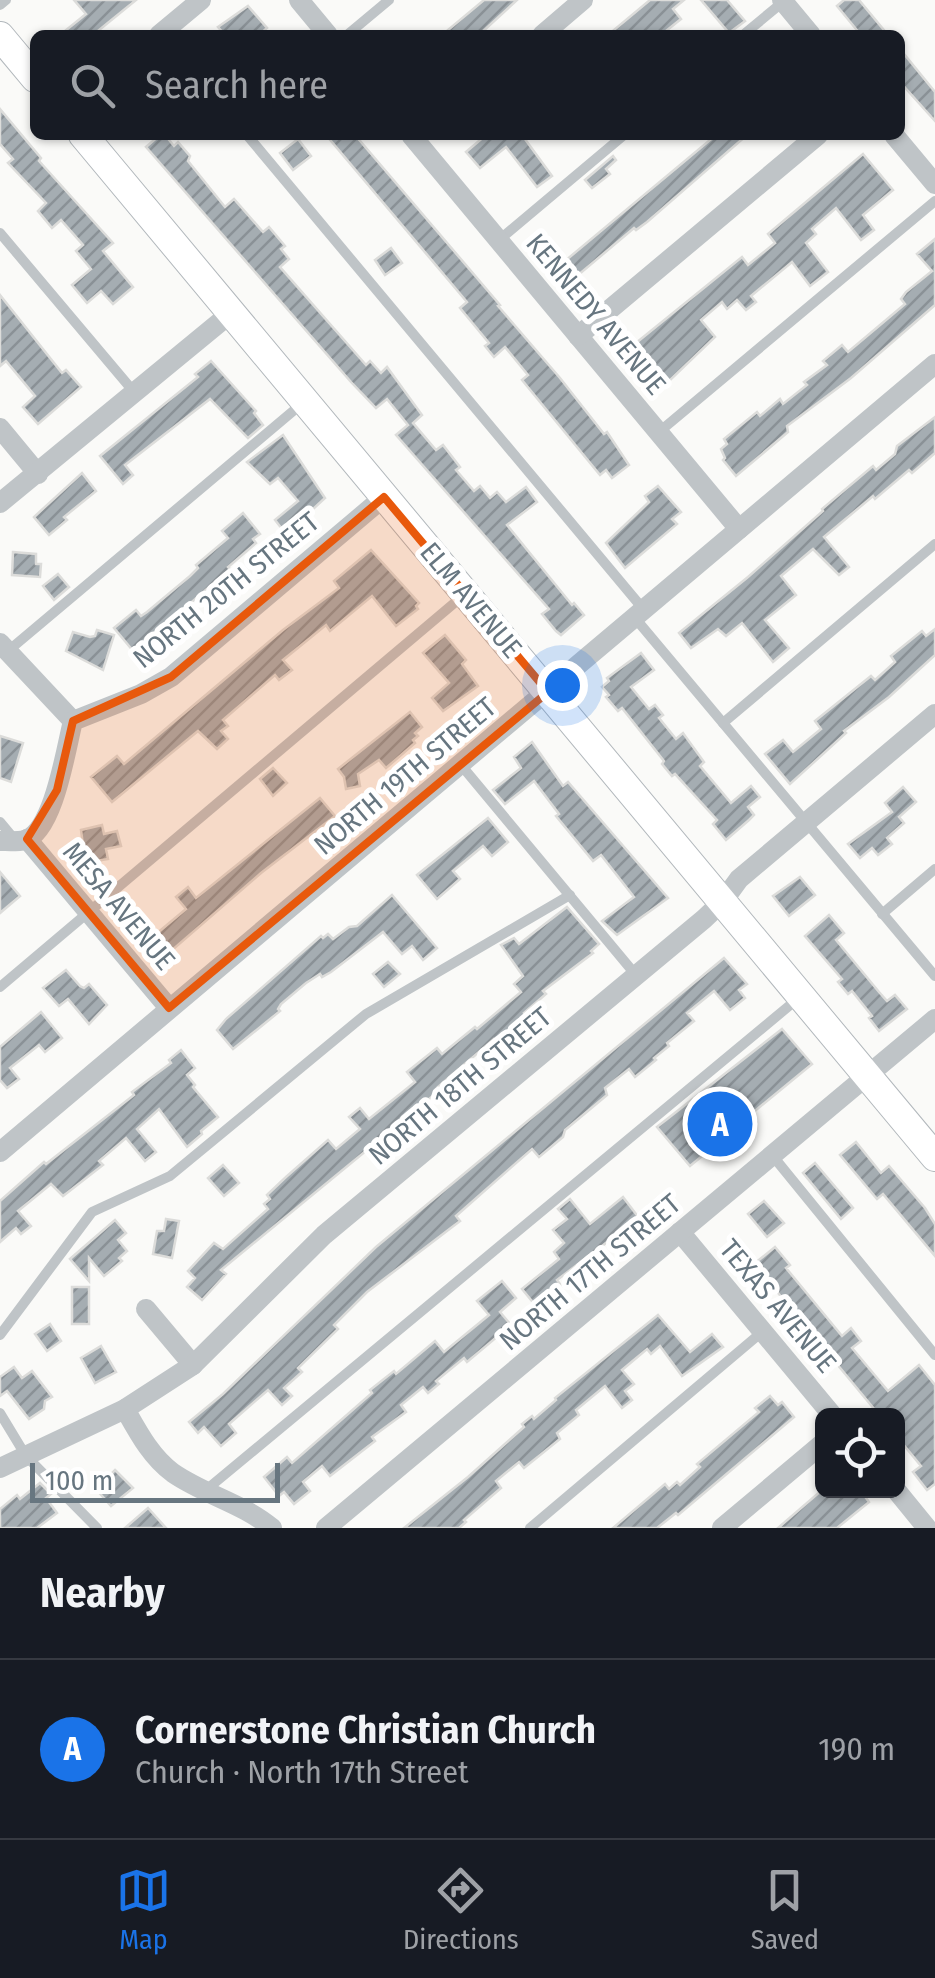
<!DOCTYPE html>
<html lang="en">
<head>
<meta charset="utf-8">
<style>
  body { margin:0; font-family:"Fira Sans Condensed",sans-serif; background:#242831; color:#f1f3f6 }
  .controls { position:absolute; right:30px; bottom:30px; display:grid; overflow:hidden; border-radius:15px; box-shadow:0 2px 8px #0004 }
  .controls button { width:90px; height:90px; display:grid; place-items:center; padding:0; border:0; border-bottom:2px solid #363941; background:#171b24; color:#f1f3f6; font:50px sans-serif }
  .scale { position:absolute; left:30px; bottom:25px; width:250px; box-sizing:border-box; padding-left:10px; border:5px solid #677680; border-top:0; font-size:28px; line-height:35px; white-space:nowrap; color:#677680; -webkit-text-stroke:8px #fff; paint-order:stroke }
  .you { position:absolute; left:562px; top:685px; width:35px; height:35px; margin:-25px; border:8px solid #fff; border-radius:50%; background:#1a73e8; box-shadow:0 0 0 15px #1a73e833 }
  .badge { display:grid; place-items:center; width:65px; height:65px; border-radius:50%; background:#1a73e8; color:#fff; font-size:32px; font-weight:700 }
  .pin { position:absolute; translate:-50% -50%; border:5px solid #fff; box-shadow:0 2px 10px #0006 }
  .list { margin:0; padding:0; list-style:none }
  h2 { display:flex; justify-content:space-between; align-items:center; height:130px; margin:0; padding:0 40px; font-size:42px }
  h2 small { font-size:32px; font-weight:400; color:#9ea1a6 }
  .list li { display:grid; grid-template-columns:65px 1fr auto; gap:30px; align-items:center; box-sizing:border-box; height:180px; padding:0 40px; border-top:2px solid #363941 }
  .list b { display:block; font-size:38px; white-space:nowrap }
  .list p { margin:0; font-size:32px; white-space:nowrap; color:#9ea1a6 }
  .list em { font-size:32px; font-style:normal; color:#9ea1a6 }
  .icon { flex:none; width:55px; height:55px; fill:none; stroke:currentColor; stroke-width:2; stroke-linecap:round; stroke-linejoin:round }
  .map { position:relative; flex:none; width:935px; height:1528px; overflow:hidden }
  .search { position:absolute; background:#171b24; box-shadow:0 2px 8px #0004; left:30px; right:30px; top:30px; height:110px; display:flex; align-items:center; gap:25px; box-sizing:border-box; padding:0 35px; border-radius:15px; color:#9ea1a6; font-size:38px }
  .sheet { height:310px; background:#171b24 }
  nav { display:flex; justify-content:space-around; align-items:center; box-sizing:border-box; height:140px; border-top:2px solid #363941; background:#171b24; font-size:28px; color:#9ea1a6 }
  nav a { display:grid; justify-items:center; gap:5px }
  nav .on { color:#1a73e8 }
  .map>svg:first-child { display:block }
</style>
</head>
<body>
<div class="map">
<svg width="935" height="1528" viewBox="0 0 935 1528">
  <defs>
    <pattern id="building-hatch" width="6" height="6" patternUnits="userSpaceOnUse" patternTransform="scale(2.5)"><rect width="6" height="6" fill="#a5adb2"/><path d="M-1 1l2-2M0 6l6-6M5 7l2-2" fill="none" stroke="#8a9196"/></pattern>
  </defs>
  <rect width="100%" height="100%" fill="#fafaf8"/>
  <g fill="url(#building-hatch)" stroke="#dcdcda" stroke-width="2.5">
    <path d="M74,0h62l-43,35h-33l26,-21z"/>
    <path d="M484,0h33l-38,35h-37z"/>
    <path d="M650,0h34l-11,9 8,10 -20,16h-53z"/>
    <path d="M701,0h26l18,21 -16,12z"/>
    <path d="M844,0h15l29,35h-27l-24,-29z"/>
    <path d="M248,6l19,22 -8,7h-34l-7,-8z"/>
    <path d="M900,49l35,43v29l-35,-39z"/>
    <path d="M0,109l41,49 -2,3 74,82 -10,8 30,36 -20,17 -12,-13 -14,12 -15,-18 19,-16 -15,-18 7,-6 -22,-25 -9,8 -14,-17 8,-8 -38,-40 5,-4 -13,-15z"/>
    <path d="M160,135h5l9,11 4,-4 12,14 -2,5 37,46 9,-8 29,33 6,-5 16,19 -4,3 8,10 -9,8 86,98 4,-4 11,12 6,-6 35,48 -9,8 23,27 7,-5 17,22 -4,3 18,21 6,-5 10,12 7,-6 9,10 20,-15 11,15 -30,23 65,80 2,-2 10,12 -23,20 -5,-4 -14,-17 7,-5 -153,-174 12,-10 -21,-26 -11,9 -25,-26 -205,-235z"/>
    <path d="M326,135h29l145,170 -2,1 62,72 44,56 3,-2 22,33 -17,13 -6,-8 -6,5 -78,-95 6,-5 -23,-28 -11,10 -9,-11 4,-3 -29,-35 7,-6z"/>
    <path d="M486,135h36l30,41 -15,11 -31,-40 -26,21 -14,-16z"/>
    <path d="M716,135h31l-100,87 -11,8 -2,-2 -57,48 -12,-15z"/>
    <path d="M298,139l13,17 -18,14 -13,-17z"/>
    <path d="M863,154l30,36 -30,25 11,15 -13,10 -25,-32 -24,21 4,5 -10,9 22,29 -18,14 -18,-24 -41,34 5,6 -10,8 -9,-10 -10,9 -5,-7 -21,18 14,17 -47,45 -8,-8 -24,-31 106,-86 6,8 27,-22 -7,-9z"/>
    <path d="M613,156l3,4 -10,9 4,5 -18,14 -7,-8z"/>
    <path d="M935,239v66l-84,73 -64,48 1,6 -52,44 -13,-16 2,-2 -4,-9 6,-5 -3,-5 33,-27 3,4 20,-17 3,5 24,-19 -3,-3 23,-17 -4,-4 19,-16 6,7 57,-48 -4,-5 5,-7 26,-21 -15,-17z"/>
    <path d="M391,248l11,15 -17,12 -10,-15z"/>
    <path d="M0,295l62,78 4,-3 15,17 -43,37 -15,-17 12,-11 -29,-35 -6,5z"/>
    <path d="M211,361l45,50 -2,2 9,12 -15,13 -38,-39 -85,66 8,10 -10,9 -23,-28 98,-79 -3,-3z"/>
    <path d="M935,417v36l-23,20 -3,-3 -34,29 -2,-3 -49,41 25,30 -10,8 -26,-26 -32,27 15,19 -31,25 24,28 -16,14 -31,-39 -16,13 -8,-7 -27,19 -12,-15 69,-56 75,-66 -1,-2 51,-43 3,4 19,-16 2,-8z"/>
    <path d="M283,435l42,63 -39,36 -11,-14 23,-19 -20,-23 -8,6 -23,-22z"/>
    <path d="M82,473l14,18 -32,26 3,3 -18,15 -15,-18z"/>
    <path d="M658,486l23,26 -9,7 5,5 -52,44 -19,-25 43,-41 -4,-6z"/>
    <path d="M243,513l17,21 -7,5 3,4 -28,24 2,2 -96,83 -20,-24 22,-18 5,6 6,-4 43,-36 8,-8 -2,-3 32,-27 -6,-7z"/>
    <path d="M371,550l48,53 -3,3 2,3 -22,17 -24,-30 -42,35 -4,-6 -43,35 9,10 -13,10 -4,-5 -52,45 5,6 -7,5 7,8 -11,10 -19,-18 -86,71 -21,-25 26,-21 7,8 159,-134 56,-42 -5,-7z"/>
    <path d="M13,552l23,2v10h5l-1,13 -28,-2z"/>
    <path d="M58,574l11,13 -15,13 -11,-14z"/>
    <path d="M935,629v26l-46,42 -45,34 2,2 -56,51 -25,-30 18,-14 10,12 28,-23 -6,-8 56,-45 4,4 20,-18 -4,-6 31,-25 4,5z"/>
    <path d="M97,630l17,5 -11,35 -37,-19 7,-19 17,5 5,-1z"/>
    <path d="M445,635l21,25 -4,4 16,22 -35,25 -11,-13 17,-15 -26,-30z"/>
    <path d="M641,653l13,17 -23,17 18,22 6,-4 8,10 -4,3 17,21 7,-6 21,29 -4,4 31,37 20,-17 9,11 -12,10 6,8 -5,5 -23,20 -13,-16 4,-4 -42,-46 -3,2 -10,-12 2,-3 -42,-53 -4,3 -12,-14 3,-2 -7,-8 7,-6 -2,-3z"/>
    <path d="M410,712l12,15 -7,6 3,3 -5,4 2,3 -29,25 -7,-8 -21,14 2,12 -14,3 -2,-12 -6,-8z"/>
    <path d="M0,736l23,7 -12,39 -11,-4z"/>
    <path d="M532,742l31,44 5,-4 100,116 -51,37 -15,-14 32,-24 -33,-42 -8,6 -37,-45 3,-2 -25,-33 -29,23 -12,-14 28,-22 -7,-11z"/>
    <path d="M273,768l14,15 -14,13 -13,-17z"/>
    <path d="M903,787l13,15 -17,15 5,6 -17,15 5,6 -14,11 -6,-7 -12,10 -12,-14 44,-32 -7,-9z"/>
    <path d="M320,798l15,18 -74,57 -98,85 -14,-18 37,-31 -10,-12 12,-10 8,11z"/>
    <path d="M488,818l20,24 -16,14 -9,-10 -30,25 7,8 -23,20 -20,-24z"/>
    <path d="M102,825l2,9 13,-3 4,15 -15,3 2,10 -18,3 -2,-10 -4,1 -3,-23z"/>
    <path d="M0,872l20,24 -20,17z"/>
    <path d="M800,877l15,18 -26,21 -16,-20z"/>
    <path d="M392,895l45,53 -14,12 -11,-14 -10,8 -19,-22 -52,40 -9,5 -2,-3 -14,9 -25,21 -3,5 2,2 -47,38 -16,-19 9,-11 95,-83 2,2 5,-4 5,5 16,-12 8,-1z"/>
    <path d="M567,907l32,37 -8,7 2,2 -50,38 3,3 -22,19 3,4 -30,25 -3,-3 -56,48 2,3 -219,180 5,4 -24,26 -15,-13 8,-9 -7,-7 26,-28 9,6 45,-40 -4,-5 6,-5 -3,-4 19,-18 42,-37 8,9 24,-20 -11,-12 11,-9 9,11 46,-37 -8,-10 30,-24 5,6 33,-27 2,2 44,-37 -7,-8 9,-8 -22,-31 13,-7 5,6z"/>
    <path d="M829,915l15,18 -8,7 43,52 8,9 8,-6 12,14 -28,22 -10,-13 3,-2 -20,-25 -4,3 -10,-12 4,-3 -37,-43z"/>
    <path d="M724,958l23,26 -8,6 6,8 -15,12 -16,-19 -27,22 7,8 -27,22 2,3 -15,12 2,2 -21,17 -6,-8 -24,19 2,7 -42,35 -2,7 -24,20 -7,-8 -76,67 4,5 -93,71 -33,33 4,4 -40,39 4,4 -18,16 8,8 -10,9 -14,-15 -39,34 7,9 -15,13 -17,-19 -6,6 -9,-11 34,-28 153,-147z"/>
    <path d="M388,962l12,12 -16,13 -11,-13z"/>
    <path d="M66,970l14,16 4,2 5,-4 18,21 -18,19 -21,-25 -9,7 -16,-18z"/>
    <path d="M41,1012l21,26 -17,14 -6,-7 -29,23 9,11 -12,9 -7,-8v-33z"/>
    <path d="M782,1029l30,35 -62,51 6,7 -5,5 2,2 -23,15 -6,-6 -34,28 -33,-39z"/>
    <path d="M181,1050l14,18 -8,7 8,10 -2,2 25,30 -17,14 1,3 -15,13 -28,-38 -22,20 19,23 -11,9 -19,-23 -27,23 4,4 -40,31 -12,-12 -33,27 13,15 -10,8 -5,-6 -16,14v-41l44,-39 2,2 88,-69 -2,-3 39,-29 -2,-3z"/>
    <path d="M856,1142l25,31 8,-7 36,42 10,16v32l-52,-62 -6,5 -37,-44z"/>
    <path d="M815,1163l38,45 -12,11 -38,-46z"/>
    <path d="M223,1165l16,18 -15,13 -16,-18z"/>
    <path d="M623,1197l16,21 -82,62 5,7 -26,19 -14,-17 37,-30 -5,-7 10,-9 -11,-13 14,-11 -9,-10 12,-10 20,25z"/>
    <path d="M764,1201l20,22 -17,14 -19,-23z"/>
    <path d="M166,1219l13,2 -7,37 -19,-4 4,-23h7z"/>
    <path d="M115,1220l11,13 -8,7 9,11 -8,7 3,3 -18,15 -15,-18v23l-19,-22z"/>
    <path d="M775,1247l15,18 -4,3 56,68 9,-8 10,13 -9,7 36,43 31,-26 16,20v99l-8,6 -14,-18 8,-6 -23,-28v-22h-18l-126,-152z"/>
    <path d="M502,1281l14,17 -16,14 11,13 -44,37 -3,-4 -28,23 3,3 -11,9 -5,-6 -22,18 5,7 -34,25 3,4 -45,35 -8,-10 -19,16 7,9 -16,13 -10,-12 -5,4 -15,-19 23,-20 5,6 80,-70 -2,-3 24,-19 2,3 39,-33 9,11 45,-37 -12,-14z"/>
    <rect x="72" y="1287" width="17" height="37"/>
    <path d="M658,1315l32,37 22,-18 11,13 -41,29 -22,-30 -9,8 -4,-5 -25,21 12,14 -9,7 7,9 -10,8 -17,-22 -29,24 3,5 -22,18 3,6 -36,29 -5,-6 -23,19 5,7 -37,32 2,2 -7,6h-55l64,-51 56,-50 -2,-3 10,-8 2,3 22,-19 -1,-2z"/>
    <path d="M50,1324l11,17 -14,10 -12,-17z"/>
    <path d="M101,1346l15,26 -21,11 -14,-25z"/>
    <path d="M14,1367l8,11 10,-7 20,26 -7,4 -1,8 -15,10 -22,-28 -7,5v-19z"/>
    <path d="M770,1396l8,9 4,-3 12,15 -116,98 -2,-2 -19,15h-44l52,-44 4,5 8,-7 3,3 20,-18 -3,-3 62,-52 -4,-4z"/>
    <path d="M115,1470l18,18 -22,18 -15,-17z"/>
    <path d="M40,1483l11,11 -5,4 11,15 -20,15h-37v-19l17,-14 3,4z"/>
    <path d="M822,1490h38l9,12 -32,26h-59z"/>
    <path d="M148,1508l18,20h-41z"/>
  </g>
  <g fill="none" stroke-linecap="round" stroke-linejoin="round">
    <g stroke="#b2b8bc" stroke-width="30">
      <g id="secondary">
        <path d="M0,36l35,42"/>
        <path d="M83,135l852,1022"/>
      </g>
    </g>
    <g stroke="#bfc4c7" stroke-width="10">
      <path d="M0,5l6,-5"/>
      <path d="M347,35l42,-35"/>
      <path d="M743,35l40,-33"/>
      <path d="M247,135l397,475"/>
      <path d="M0,233l134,159"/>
      <path d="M499,240l125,-105"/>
      <path d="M659,432l276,-231"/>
      <path d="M635,618l300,358"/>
      <path d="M8,651l297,-250"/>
      <path d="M723,723l212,-179"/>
      <path d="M461,765l174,209"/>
      <path d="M0,822l15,18"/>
      <path d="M882,914l53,-45"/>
      <path d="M0,987l465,-393"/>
      <path d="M772,1155l163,200"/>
      <path d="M0,1335l92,-123 78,-36 196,-162 204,-119"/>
      <path d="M0,1413l26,43 71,72"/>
      <path d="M206,1490l595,-494"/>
      <path d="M530,1528l232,-196"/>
    </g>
    <g stroke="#bfc4c7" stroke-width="20">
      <path d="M299,0l29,35"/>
      <path d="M782,0l29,35"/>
      <path d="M159,35l42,-35"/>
      <path d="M542,35l41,-35"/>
      <path d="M411,135l328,394"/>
      <path d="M894,135l41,49"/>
      <path d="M578,336l240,-201"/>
      <path d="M0,428l38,46"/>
      <path d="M0,503l231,-190"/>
      <path d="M0,643l73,78"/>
      <path d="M27,839l142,169"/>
      <path d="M0,841c7,0 17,1 25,-1 29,-9 41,-92 48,-119l68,-27 30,-17 213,-180"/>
      <path d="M0,1152l935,-788"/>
      <path d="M680,1232l153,184"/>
      <path d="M146,1309l47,56"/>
      <path d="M125,1409c13,23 26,48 48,64 32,22 69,30 99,55"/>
      <path d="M0,1468l125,-59 68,-44 131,-130 380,-316 19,-18 16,-22 196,-165"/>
      <path d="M896,1490l31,38"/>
      <path d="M326,1528l609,-509"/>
      <path d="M722,1528l100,-84"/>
    </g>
    <use href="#secondary" stroke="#fff" stroke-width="28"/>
  </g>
  <path fill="#e8590c" fill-opacity="0.2" stroke="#e8590c" stroke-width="8" stroke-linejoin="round" d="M384,497l164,195 -379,316 -142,-169 30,-49 16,-69 98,-44z"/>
  <g text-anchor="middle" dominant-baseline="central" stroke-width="10" stroke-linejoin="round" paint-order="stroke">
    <g font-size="28" fill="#677680" stroke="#fff">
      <text transform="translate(596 314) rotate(50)">KENNEDY AVENUE</text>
      <text transform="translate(226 590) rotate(-39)">NORTH 20TH STREET</text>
      <text transform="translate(471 600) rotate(50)">ELM AVENUE</text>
      <text transform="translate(405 776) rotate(-40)">NORTH 19TH STREET</text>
      <text transform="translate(119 906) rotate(50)">MESA AVENUE</text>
      <text transform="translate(460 1086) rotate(-40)">NORTH 18TH STREET</text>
      <text transform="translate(590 1272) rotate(-40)">NORTH 17TH STREET</text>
      <text transform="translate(778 1306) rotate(50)">TEXAS AVENUE</text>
    </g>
  </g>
</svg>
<div class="controls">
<button><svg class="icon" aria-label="locate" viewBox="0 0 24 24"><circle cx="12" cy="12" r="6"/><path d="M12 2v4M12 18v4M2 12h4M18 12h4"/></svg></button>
</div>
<div class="scale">100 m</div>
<div class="you"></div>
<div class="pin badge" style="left:720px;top:1124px">A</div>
<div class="search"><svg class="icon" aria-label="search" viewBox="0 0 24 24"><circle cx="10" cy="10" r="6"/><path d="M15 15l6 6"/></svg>Search here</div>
</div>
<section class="sheet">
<h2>Nearby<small></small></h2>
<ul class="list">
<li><span class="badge">A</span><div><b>Cornerstone Christian Church</b><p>Church · North 17th Street</p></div><em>190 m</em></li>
</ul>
</section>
<nav>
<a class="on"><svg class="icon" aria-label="map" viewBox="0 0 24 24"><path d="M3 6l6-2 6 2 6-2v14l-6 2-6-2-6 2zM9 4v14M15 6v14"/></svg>Map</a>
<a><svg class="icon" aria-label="directions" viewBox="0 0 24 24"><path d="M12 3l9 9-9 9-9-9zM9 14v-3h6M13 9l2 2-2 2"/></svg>Directions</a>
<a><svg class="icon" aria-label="saved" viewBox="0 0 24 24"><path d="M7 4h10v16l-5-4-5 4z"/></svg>Saved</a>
</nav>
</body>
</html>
